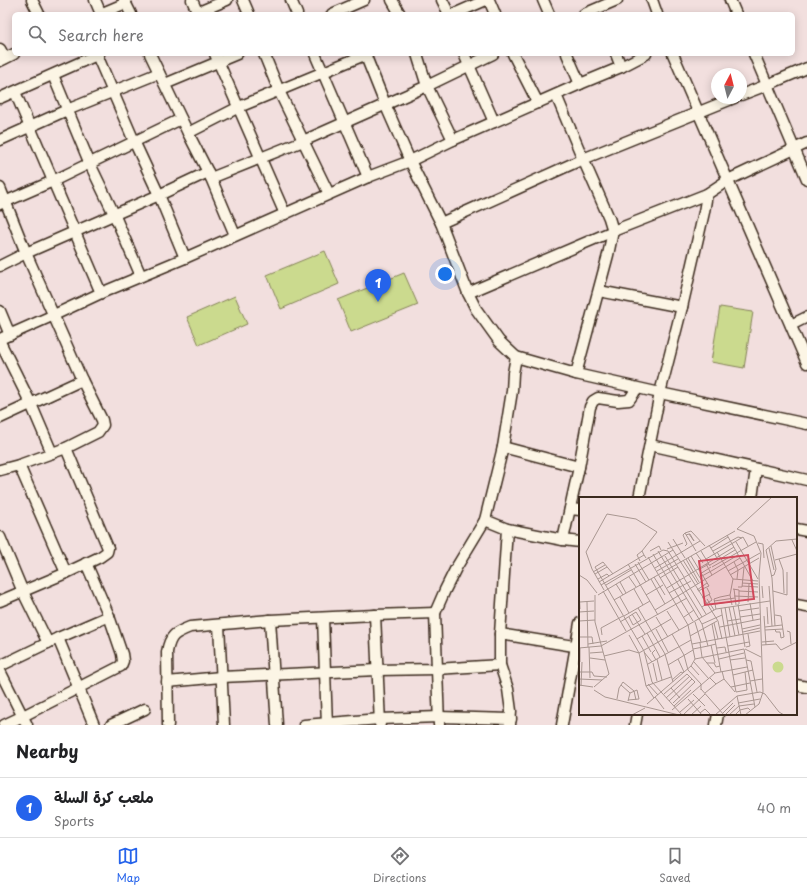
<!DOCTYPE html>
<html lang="en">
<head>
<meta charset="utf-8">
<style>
  body { margin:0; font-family:"Playpen Sans","Playpen Sans Arabic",sans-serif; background:#f2f2f2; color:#202124 }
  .compass { position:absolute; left:711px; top:68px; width:36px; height:36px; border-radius:50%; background:#fff; box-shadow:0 2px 10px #0003; rotate:7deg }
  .you { position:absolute; left:445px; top:274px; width:14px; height:14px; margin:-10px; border:3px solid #fff; border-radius:50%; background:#1a73e8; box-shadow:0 0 0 6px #1a73e833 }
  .badge { display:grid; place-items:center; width:26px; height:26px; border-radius:50%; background:#2563eb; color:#fff; font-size:13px; font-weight:700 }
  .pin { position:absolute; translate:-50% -33px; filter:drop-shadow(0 1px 2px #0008) }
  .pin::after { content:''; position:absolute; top:21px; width:14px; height:12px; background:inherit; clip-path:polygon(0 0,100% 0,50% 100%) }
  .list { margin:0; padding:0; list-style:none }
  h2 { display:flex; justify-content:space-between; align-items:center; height:52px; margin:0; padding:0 16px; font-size:17px }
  h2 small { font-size:13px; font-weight:400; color:#757577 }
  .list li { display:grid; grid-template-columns:26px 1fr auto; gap:12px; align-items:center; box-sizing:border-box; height:60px; padding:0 16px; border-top:1px solid #e0e0e0 }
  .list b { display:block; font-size:15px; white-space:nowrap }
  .list p { margin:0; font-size:13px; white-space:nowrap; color:#757577 }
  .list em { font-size:13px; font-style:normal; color:#757577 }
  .icon { flex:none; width:22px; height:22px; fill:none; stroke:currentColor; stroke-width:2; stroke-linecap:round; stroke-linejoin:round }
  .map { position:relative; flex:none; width:807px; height:725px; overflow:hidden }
  .search { position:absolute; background:#fff; box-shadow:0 2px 10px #0003; left:12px; right:12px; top:12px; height:44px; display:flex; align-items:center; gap:10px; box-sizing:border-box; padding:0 14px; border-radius:6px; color:#757577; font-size:15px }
  .sheet { height:112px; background:#fff }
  nav { display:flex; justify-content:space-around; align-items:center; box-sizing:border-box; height:56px; border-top:1px solid #e0e0e0; background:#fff; font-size:11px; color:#757577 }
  nav a { display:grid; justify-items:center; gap:2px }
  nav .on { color:#2563eb }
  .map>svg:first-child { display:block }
</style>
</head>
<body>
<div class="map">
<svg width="807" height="725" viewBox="0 0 807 725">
  <rect width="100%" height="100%" fill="#f2dfde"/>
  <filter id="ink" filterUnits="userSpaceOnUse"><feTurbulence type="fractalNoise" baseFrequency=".025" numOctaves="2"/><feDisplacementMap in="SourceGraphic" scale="8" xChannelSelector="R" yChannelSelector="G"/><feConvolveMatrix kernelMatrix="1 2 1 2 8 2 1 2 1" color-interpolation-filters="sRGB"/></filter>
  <g filter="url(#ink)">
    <g fill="#cbda8e" stroke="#838256">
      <path d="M325,251l14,33 -58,25 -14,-34z"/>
      <path d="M404,273l14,32 -67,27 -13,-32z"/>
      <path d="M235,296l12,28 -48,21 -12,-28z"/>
      <path d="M720,307l33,5 -9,56 -33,-6z"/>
    </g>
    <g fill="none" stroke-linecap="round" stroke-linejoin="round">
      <g stroke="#3b2a1e" stroke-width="13">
        <g id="street">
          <path d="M32,0l7,14"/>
          <path d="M95,0l6,14"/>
          <path d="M124,0l7,14"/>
          <path d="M192,0l6,14"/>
          <path d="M243,0l6,14"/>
          <path d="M291,0l6,14"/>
          <path d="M392,0l8,14"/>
          <path d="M442,0l7,14"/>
          <path d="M489,0l6,14"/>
          <path d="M543,0l6,14"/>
          <path d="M652,0l5,14"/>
          <path d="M730,0l6,14"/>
          <path d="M100,14l26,-11"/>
          <path d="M194,14l33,-14"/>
          <path d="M332,14l32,-14"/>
          <path d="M454,14l32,-14"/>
          <path d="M584,14l33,-14"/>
          <path d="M0,49l5,9"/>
          <path d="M150,54l38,79 23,45 24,57"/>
          <path d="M215,54l70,160"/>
          <path d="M264,54l15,37 50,103"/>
          <path d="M315,54l53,123"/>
          <path d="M365,54l20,50 25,57 31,62 27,70 8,16 23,32 17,16 60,17 84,19 147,31"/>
          <path d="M417,54l10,32 26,54"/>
          <path d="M464,54l30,68"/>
          <path d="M513,54l25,49"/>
          <path d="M567,54l13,30"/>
          <path d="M616,54l5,13"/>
          <path d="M673,54l134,309"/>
          <path d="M754,54l53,125"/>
          <path d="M97,55l37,86 25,54 26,63"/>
          <path d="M0,61l14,-7"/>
          <path d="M53,75l37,89 24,50 27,62"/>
          <path d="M165,84l72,-30"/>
          <path d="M15,92l86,201"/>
          <path d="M556,95l27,64 26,59 4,13 -5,24 -32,119"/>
          <path d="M741,95l26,-10 40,-17"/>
          <path d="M0,98l99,-44"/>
          <path d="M188,133l51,-26 128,-53"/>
          <path d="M0,140l67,-30 92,-37"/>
          <path d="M211,178l92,-37 124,-55 66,-32"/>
          <path d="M0,188l26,65 56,127 20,40 1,5 -5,7 -32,16 -47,17 -19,5"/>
          <path d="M0,204l53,-23 128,-62"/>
          <path d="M441,223l142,-64 151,-61"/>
          <path d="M0,266l26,-13 133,-58 49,-23"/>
          <path d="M599,291l83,16"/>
          <path d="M468,293l145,-62 94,-37 21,-14 79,-37"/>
          <path d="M0,311l10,24"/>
          <path d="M791,325l16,-8"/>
          <path d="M0,339l54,-24 47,-22 84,-35 183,-81 42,-16 43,-21 127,-56 41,-17 25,-13"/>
          <path d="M0,342l31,62 21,49"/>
          <path d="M0,418l82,-38"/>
          <path d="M650,445l157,35"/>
          <path d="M503,447l76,20"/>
          <path d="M19,465l47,108"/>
          <path d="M639,498l21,-105 22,-86 22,-95 3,-18"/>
          <path d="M752,498l4,-29"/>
          <path d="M570,509l10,1"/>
          <path d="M485,520l22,9 56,11 17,2"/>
          <path d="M507,529l-7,105v31l8,24 3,22 -1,14"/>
          <path d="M796,529l11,2"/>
          <path d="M0,537l23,55 25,51"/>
          <path d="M563,540l16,-73 11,-60 3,-6 5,-3 20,3 11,-1 5,-7 2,-5"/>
          <path d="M0,601l66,-28 34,-16 7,-5 1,-4 -42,-100"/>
          <path d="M796,605l11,2"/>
          <path d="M435,613l10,-23 11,-22 29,-48 18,-73 9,-56 1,-18 3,-16"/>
          <path d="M375,615l5,109"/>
          <path d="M323,618l4,107"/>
          <path d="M270,620l7,105"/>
          <path d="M219,625l5,100"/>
          <path d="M500,634l80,13"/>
          <path d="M58,638l36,87"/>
          <path d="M0,666l58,-28 51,-22"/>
          <path d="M0,671l27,54"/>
          <path d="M167,682l54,-5 156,-7 59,-1 64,-4"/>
          <path d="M796,685l11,2"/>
          <path d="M4,725l19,-9 98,-50 2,-5 -1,-7 -13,-38 -23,-53"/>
          <path d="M111,725l34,-16"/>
          <path d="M168,725l-1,-73c3,-17 8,-19 23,-25l80,-7 105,-5 60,-2 4,112"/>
          <path d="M304,725l76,-6 59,-2 72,2"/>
          <path d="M562,725l18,-102"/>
          <path d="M635,725l2,-11"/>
          <path d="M716,725l2,-11"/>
        </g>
      </g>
      <use href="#street" stroke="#fcf5e5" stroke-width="10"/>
    </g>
  </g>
  <g transform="translate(579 497)">
    <rect width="218" height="218" fill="#f2dfde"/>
    <path d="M193.5 170a5.5 5.5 0 1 1 11 0a5.5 5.5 0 1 1-11 0Z" fill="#cbda8e"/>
    <path fill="none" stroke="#a99791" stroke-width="1" d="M158,32l17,7 7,17 -2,23 4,116 -4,12 -14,11M158,32l35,-32M106,36l6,-2 14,15M107,38l3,-1h1l4,7 -5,-7M148,38l26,46M94,42l12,19M213,43l5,11M89,45l50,79 4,18M157,45l22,37M179,46l5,1 1,14M130,48l8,13M106,49l2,-2 -4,-9 2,-2 11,18M132,51l17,-11M190,51l5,22M88,52l16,-6M71,54l9,-5 2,4M79,54l44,73 6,22 8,-2M122,54l9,15M134,54l25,-14 4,1M138,55l16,27 25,2M117,56l7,10M74,57l40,67M86,59l37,61M112,59l18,30 -11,5M109,61l14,23M107,62l13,23M127,62l37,-22 5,9M200,62l4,11 1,23M104,63l15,24M196,63l22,-6M61,64l-3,-6 5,-4 2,4M59,65l11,18M155,65l4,8 -1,9M49,67l30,51M56,67l11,18M127,67l6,11M131,68l25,-15M16,70l49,84 8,31 30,33M16,70l8,-5 10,12M133,70l44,-25M76,71l45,-27M119,73l11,-6M134,73l25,-15M78,74l21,-12M149,74l32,-18M14,75l12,-7M16,77l12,-7M121,77l11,-7M0,78l8,5 10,13M151,78l29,-17M123,79l11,-6M192,79l3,-1 2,-6 -5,-23M50,80l7,10M75,80l11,18M81,81l18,-11M105,81l22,36M19,82l9,-5 2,2M72,82l14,25M20,85l45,-27 2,3M41,85l6,11M163,86l16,1M37,87l7,11M22,88l62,-35 5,1 16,26M27,88l25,-15M163,89l16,1M183,89l1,12M190,89l3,40M159,90h4l2,-20M88,91l67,-41M55,92l9,16M154,92l6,1v14M155,92l2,16M0,93l1,19M25,93l-12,-21 -6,-17 21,-38 29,5 21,13 -15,19M118,93l10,-7M24,94l23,40M160,94l19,1M194,94l14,4v-23M90,96l22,-12M19,98l75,-45M67,98l17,-10M151,98l3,-16M155,99l24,1M41,100l9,16M123,101l8,-4 -3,-6M128,102l7,11M35,103l121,-69M135,104l21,-3M1,105l14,-1M8,105l1,45M169,105l1,-18M171,106l3,17M136,107l21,-3M159,107l7,43M154,109l6,29M123,110l10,-7 -3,-6M146,110l5,30M150,110l6,29M188,110l1,17M59,111l27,46 8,28M142,111l2,12M137,112l-2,-10 6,-2 10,-2 2,10M76,113l85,-52M88,114l12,19M160,114l20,-3M0,115l15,-1M53,117l13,20M196,118l6,1 3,21M45,119l26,-15M185,119l2,29M77,120l12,20M105,120l10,-7M161,120l20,-3M144,123l13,72 11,-2 -2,-18M0,124l16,-1M148,124l13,-2M41,125l5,-3 11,-7 5,8 -8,5 -4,-8M116,125l6,20M135,126l4,16M123,127l20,-9M133,127l9,48M196,129l-3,-48 -6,-28 10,-9 21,-2M141,130l40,-8M186,130l17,-2M77,132l12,23M163,132l18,-4M196,132l1,3h4l1,6 3,-1M186,133l18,-1M208,134l3,1 1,12M164,135l17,-4M68,136l13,24M93,137l12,21 4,15 13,14v6M23,138l-1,-7 22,-12M50,138l10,18 77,-44 54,-8M63,139l9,16M111,139l27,-15M0,140h13l1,7M58,142l34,-20M183,145l12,-1M121,146l2,14M9,147l19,-3M113,147l68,-13M132,148l4,18M183,148l14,-1 5,6 16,-8M149,149l21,-4M10,150l1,31M167,150l4,-1 -2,-12M0,151l22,-2 86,-48M1,151v14M138,151l8,-1 1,5M114,152l15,-3M165,152l11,58M166,152l16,8M76,153l-3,3 4,7M65,155l8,10M11,156l13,-1M25,159l25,-6 10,3 7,33 25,-9M123,160l13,16M11,161l15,2M78,162l5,21M99,162l6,13M116,162l49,-10M140,162l25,-6M151,163l15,-2M167,163l5,1 6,31M115,165l15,17M74,166l4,18M128,166h7l2,4 4,-1M69,167l43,-24M89,168l25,-15M112,169l8,9M143,174l2,8 11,13M0,175h13l2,4 13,1M154,178l20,-5M131,181l6,6 8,-5M0,182l23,1M93,183l9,-8 2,1M171,184l12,-2M69,187l10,11M0,188l14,2M42,188l9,8M2,189l1,-24M67,189l8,12M15,190l15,-13 -14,-52v-27M152,190l19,-4M92,191l9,10M122,192l23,26M15,193l11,7 74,18M126,196l11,-9M85,197l23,-20 8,8 -22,21M114,197l12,12M158,199l4,19M76,200l9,12M87,201l24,-22M38,202l2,-11 4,-6 11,9 2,9M109,202l14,16M49,204l2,-8 7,-3 2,9 -11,1M90,204l23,-22M159,206l22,-4M68,207l44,-38 4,-7 -7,-34 -40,-68M95,209l17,-16M93,213l43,-37 32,-6M101,215l14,-12M121,216l5,-4 6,6M144,216l10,-10M53,218l13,-7M104,218l22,-21M112,218l10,-9M136,218l22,-19 23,-4 5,2 14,18 5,3M146,218l10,-10M150,218l10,-9 15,-2M156,218l5,-5 8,-2 2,2"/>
    <path fill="#d1495b" fill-opacity="0.15" stroke="#d1495b" stroke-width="2" d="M169,58l6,44 -49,6 -6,-44z"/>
    <rect width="218" height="218" fill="none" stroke="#3b2a1e" stroke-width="2"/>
  </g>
</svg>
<svg class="compass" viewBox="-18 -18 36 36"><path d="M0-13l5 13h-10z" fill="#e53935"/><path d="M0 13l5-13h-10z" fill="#757577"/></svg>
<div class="you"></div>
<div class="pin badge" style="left:378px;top:302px">1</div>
<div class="search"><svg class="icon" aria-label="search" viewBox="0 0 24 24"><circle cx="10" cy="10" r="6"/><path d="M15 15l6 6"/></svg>Search here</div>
</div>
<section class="sheet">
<h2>Nearby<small></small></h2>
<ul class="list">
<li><span class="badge">1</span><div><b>ملعب كرة السلة</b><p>Sports</p></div><em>40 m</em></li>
</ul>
</section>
<nav>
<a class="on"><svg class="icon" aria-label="map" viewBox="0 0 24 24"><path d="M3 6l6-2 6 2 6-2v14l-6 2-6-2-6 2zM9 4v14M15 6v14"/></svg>Map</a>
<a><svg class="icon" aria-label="directions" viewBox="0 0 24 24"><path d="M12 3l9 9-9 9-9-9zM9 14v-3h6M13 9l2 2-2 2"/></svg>Directions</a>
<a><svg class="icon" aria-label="saved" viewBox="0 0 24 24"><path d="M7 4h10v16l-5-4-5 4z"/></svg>Saved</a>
</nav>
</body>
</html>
